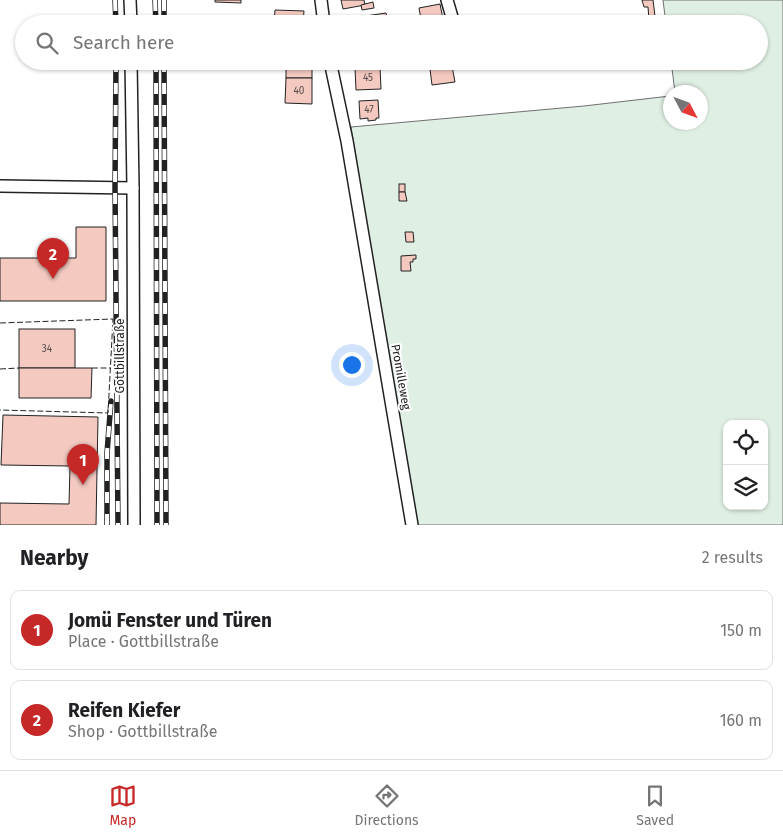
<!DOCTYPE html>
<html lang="en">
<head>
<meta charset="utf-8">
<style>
  body { margin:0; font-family:"Fira Sans",sans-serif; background:#f6f6f6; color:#202124 }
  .controls { position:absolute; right:15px; bottom:15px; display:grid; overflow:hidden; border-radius:10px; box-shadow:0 1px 4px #0004 }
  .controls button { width:45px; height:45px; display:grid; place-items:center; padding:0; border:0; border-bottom:1px solid #e0e0e0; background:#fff; color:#202124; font:25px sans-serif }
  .compass { position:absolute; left:663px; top:85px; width:45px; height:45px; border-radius:50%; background:#fff; box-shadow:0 1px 4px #0004; rotate:131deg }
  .you { position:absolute; left:351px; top:364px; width:18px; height:18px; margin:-12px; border:4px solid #fff; border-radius:50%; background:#1a73e8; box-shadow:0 0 0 8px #1a73e833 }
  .badge { display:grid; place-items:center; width:32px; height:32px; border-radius:50%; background:#c62828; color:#fff; font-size:16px; font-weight:700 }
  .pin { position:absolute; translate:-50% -41px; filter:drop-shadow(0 1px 2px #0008) }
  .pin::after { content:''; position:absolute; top:26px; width:18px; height:15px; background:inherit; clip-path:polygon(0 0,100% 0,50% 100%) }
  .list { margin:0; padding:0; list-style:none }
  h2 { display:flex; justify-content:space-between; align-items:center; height:65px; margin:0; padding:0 20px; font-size:21px }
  h2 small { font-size:16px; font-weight:400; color:#757577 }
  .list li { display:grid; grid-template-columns:32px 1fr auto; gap:15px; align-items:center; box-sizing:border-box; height:80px; margin:0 10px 10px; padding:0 10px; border:1px solid #e0e0e0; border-radius:10px }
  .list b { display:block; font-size:19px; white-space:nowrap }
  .list p { margin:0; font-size:16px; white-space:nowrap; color:#757577 }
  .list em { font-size:16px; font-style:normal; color:#757577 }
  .icon { flex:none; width:28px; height:28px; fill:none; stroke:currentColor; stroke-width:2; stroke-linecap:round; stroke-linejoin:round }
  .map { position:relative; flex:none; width:783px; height:525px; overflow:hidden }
  .search { position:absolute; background:#fff; box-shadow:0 1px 4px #0004; left:15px; right:15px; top:15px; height:55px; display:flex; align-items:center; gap:12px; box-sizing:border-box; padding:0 18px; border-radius:28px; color:#757577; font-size:19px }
  .sheet { height:245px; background:#fff }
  nav { display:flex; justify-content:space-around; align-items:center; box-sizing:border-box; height:70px; border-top:1px solid #e0e0e0; background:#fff; font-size:14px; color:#757577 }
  nav a { display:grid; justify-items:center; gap:2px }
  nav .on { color:#c62828 }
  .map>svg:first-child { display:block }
</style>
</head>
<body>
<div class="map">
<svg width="783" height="525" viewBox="0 0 783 525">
  <rect width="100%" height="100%" fill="#fff"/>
  <path fill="#e0efe3" stroke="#6f6f6f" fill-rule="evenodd" d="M663,0h120v525h-368l-64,-398 233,-21 86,-10v26h30v-30h-25l-4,-31h88v-37h-93zM727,424h37v82h-37z"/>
  <g fill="#f3c9c0" stroke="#222">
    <path d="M215,0h26v3l-26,-1z"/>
    <path d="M341,0h23l1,5 -22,4z"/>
    <path d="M642,0h11l3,24h-18l11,-4 -1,-13h-4z"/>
    <path d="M373,2l1,6 -12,2 -1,-5z"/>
    <path d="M440,4l4,20h-28l-1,-4 6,-1 -2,-11z"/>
    <path d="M275,10l29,1 -1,13h-29z"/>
    <path d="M386,13l2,11h-42l-1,-5z"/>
    <rect x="286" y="61" width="26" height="17"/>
    <path d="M429,61h22l4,21 -23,3z"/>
    <path d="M620,61h11v3l-3,4h-4l-4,-3z"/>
    <path d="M380,67l1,22 -25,1 -1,-22z"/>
    <path d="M286,78h26v26l-27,-1z"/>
    <path d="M378,100l1,18h-3v2l-8,1v-3l-8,1 -1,-18z"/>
    <rect x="399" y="184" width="6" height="8"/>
    <path d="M399,192h6l2,9h-8z"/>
    <path d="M76,227h30v74h-106v-43h76z"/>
    <path d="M405,232h8l1,10h-8z"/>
    <path d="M416,255v4h-3v3h-3l1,9h-10v-15z"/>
    <rect x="19" y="329" width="56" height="39"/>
    <path d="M19,368h73l-1,30h-72z"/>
    <path d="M3,415l95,2 -2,108h-96v-22l69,1 1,-38 -69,-1z"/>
  </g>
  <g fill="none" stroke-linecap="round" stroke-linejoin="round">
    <g stroke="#222" stroke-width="14">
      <g id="street">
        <path d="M130,0l1,24"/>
        <path d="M321,0l3,24"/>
        <path d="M447,0l7,24"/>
        <path d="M131,61l2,127 1,337"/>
        <path d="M330,61l17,80 65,384"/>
        <path d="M0,186l133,2"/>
      </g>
    </g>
    <use href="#street" stroke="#fff" stroke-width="11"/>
    <g stroke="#222" stroke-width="5.5">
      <g id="rail">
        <path d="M115,0l1,24"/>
        <path d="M155,0l1,24"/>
        <path d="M164,0v24"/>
        <path d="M116,61l-1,126 3,338"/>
        <path d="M156,61l1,464"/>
        <path d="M164,61l2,464"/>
        <path d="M107,525v-72l4,-52"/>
      </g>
    </g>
    <use href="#rail" stroke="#fff" stroke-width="4" stroke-dasharray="11" stroke-linecap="butt"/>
    <g stroke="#222" stroke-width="1" stroke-dasharray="6 2.5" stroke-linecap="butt">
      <path d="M0,323l113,-4 -5,94 -108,-3"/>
      <path d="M92,368h18"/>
      <path d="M0,369l19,-1"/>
    </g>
  </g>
  <g text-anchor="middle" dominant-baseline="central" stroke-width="4" stroke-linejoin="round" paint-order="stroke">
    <g font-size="10" fill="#564c4a">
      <text x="368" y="78">45</text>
      <text x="299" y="91">40</text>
      <text x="369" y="110">47</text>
      <text x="47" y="349">34</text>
    </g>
    <g font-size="12" fill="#222" stroke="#fff">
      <text transform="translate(120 356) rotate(-90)">Gottbillstraße</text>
      <text transform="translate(401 377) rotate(80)">Promilleweg</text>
    </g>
  </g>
</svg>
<div class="controls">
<button><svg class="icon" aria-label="locate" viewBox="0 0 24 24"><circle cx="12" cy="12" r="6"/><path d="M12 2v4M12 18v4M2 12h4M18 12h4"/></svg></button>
<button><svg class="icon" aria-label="layers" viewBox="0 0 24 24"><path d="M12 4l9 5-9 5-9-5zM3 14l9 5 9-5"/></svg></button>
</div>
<svg class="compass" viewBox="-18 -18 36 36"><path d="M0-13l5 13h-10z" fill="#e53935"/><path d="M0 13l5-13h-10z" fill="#757577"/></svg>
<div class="you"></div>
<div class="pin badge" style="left:83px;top:485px">1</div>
<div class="pin badge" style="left:53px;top:279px">2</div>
<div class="search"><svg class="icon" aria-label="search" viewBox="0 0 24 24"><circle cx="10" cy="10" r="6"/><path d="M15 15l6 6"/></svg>Search here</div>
</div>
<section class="sheet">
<h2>Nearby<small>2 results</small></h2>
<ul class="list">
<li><span class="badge">1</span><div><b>Jomü Fenster und Türen</b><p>Place · Gottbillstraße</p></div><em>150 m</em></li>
<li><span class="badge">2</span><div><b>Reifen Kiefer</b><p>Shop · Gottbillstraße</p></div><em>160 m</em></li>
</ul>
</section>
<nav>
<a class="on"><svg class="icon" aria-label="map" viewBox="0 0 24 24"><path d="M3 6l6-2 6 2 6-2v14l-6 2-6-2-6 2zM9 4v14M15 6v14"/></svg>Map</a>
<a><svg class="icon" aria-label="directions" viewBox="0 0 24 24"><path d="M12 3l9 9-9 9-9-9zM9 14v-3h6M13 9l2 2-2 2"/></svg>Directions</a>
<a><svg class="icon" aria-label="saved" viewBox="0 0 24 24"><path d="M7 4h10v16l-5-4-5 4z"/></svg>Saved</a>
</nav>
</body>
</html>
